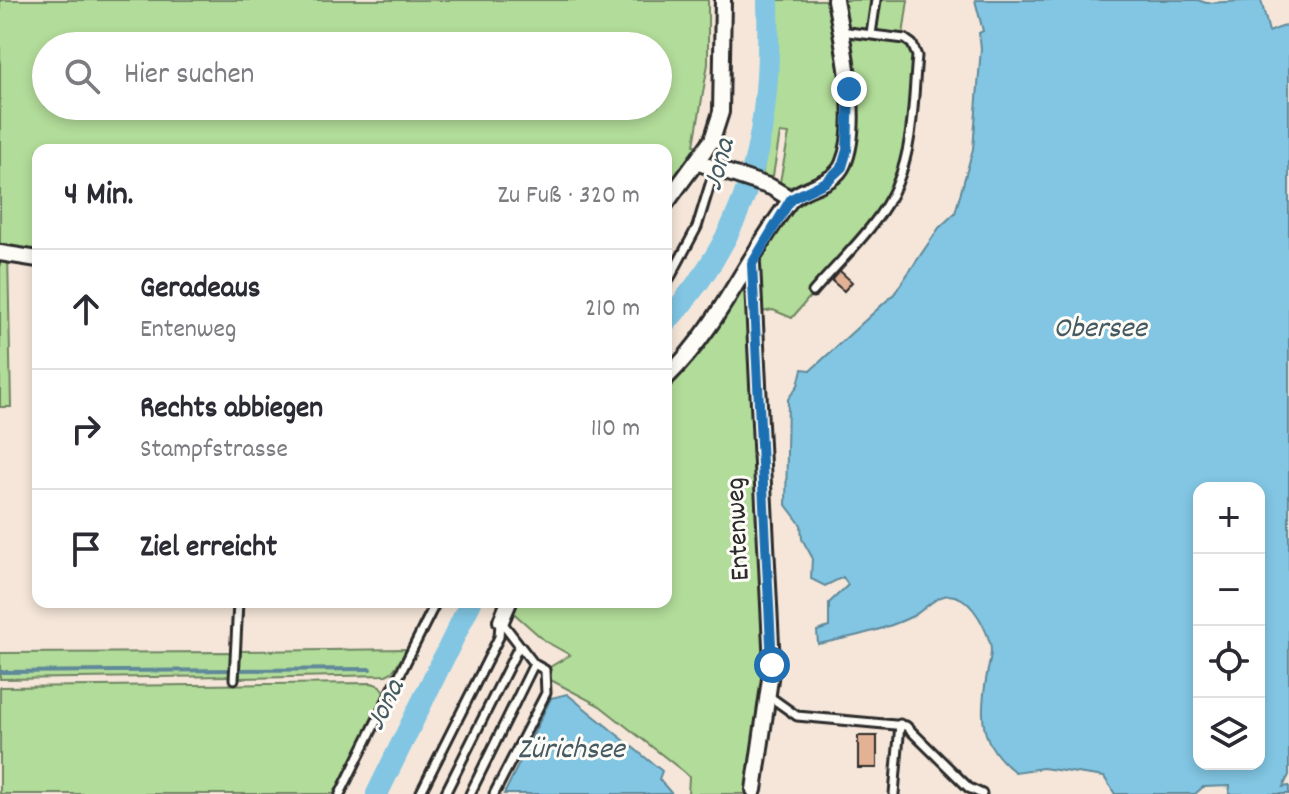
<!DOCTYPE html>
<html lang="de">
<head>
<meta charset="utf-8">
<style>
  body { margin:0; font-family:Dekko,sans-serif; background:#f2f2f3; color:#2b2b33 }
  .controls { position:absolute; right:24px; bottom:24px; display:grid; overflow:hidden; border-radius:16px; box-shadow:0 4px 12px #0003 }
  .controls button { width:72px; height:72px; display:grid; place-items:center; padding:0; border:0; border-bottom:2px solid #e1e1e2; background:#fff; color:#2b2b33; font:40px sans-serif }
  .stop { position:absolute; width:24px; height:24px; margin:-18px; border:6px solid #1f6fb2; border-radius:50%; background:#fff }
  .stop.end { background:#1f6fb2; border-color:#fff; box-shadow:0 2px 8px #0008 }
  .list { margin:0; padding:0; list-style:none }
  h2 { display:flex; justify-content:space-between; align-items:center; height:104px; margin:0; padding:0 32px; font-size:34px }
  h2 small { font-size:26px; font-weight:400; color:#7c7c81 }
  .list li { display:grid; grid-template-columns:52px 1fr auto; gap:24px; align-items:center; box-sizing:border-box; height:120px; padding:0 32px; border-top:2px solid #e1e1e2 }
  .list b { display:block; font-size:30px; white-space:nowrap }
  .list p { margin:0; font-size:26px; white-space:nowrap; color:#7c7c81 }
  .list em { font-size:26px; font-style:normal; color:#7c7c81 }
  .icon { flex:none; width:44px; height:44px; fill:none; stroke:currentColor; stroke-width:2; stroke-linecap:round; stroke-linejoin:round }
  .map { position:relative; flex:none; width:1289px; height:794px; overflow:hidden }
  .search { position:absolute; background:#fff; box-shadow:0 4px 12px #0003; left:32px; top:32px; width:640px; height:88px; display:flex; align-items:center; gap:20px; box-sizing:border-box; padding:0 28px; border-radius:44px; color:#7c7c81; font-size:30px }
  .panel { position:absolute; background:#fff; box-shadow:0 4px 12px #0003; left:32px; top:144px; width:640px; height:464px; border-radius:16px }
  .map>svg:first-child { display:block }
</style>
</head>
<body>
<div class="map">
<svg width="1289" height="794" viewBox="0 0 1289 794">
  <rect width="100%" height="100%" fill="#f5e6d9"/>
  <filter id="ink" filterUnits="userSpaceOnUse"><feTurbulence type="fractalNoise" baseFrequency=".0125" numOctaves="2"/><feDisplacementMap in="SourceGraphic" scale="16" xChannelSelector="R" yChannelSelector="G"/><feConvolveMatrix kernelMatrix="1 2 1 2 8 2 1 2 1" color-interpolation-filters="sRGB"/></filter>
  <g filter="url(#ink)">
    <g fill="#b2dc99" stroke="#6e8462" stroke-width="2" fill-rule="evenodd">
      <path d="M0,0h708v64l-14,81 9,3 -37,46v-44h-628v104l-30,-2 3,155h-11zM46,46h612v60h-612z"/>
      <path d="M775,0h54c11,56 21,109 8,165 -17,16 -35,23 -58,22l10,-53 -9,-1 -7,43 -5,5 -6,-1 12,-114z"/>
      <path d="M840,0h68l-5,35 14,21 -9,91 -12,39 -22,35 -82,97 -19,-8 -18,3 17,352 -20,129h-64l1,-17 -5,-5 -84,-66 -53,-28 -2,-8 25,-15 -25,-14 -36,-32 3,-7h154v-217l51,-57 77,-120 43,-28 14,-19z"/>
      <path d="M408,649l-16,23 -6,3 -146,3 -1,-27z"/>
      <path d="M233,652l-3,24 -230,3v-26z"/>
      <path d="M372,683l8,3 4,6 -3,10 -47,92h-334v-107z"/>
    </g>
    <g fill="#82c6e3" stroke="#5f8899" stroke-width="2" fill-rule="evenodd">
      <path d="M975,0h223l8,3 55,-3 8,32 20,-8v751l-6,12 6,-1v8h-60l1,-8 -27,1 -8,7h-80l-11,-17 -61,-9 -28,4c-36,-28 -36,-55 -28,-98 2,-9 6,-22 3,-31 -6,-20 -23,-53 -46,-47 -12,3 -21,15 -31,20 -31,15 -62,21 -95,28l-1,-13 12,-4v-24l19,-18 -5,-8 -18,9 -14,-7 1,-22 -10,-18 -1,-14 -15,-20 2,-106 10,-14 4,-16 9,1 83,-76 45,-66 16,-15 18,-64 8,-101 -2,-15 4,-2zM1259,488v276h-60v-276z"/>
      <path d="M567,694l95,77 -3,8 13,15h-168l47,-96z"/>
    </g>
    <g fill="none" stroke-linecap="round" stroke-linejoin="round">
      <path stroke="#5f8899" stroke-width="4" d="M0,672l370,-3"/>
      <g stroke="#82c6e3" stroke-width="22">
        <path d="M666,322c90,-99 105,-192 102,-322"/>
        <path d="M377,794l94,-192"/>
      </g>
    </g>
    <g fill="#e3b194" stroke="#2b2b2b" stroke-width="2">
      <path d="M840,271l12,11 -8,9 -12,-10z"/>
      <rect x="858" y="736" width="19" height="32"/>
    </g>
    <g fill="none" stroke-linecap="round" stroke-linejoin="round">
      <g stroke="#2b2b2b" stroke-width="13">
        <g id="service">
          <path d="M871,34l5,-34"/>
          <path d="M666,285l31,-58 18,-59"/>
          <path d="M813,292c28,-33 67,-67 84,-108 17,-40 16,-86 20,-128l-5,-12 -7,-5 -65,-8"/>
          <path d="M234,679l4,-77"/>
          <path d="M769,696l28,20 109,10 63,62 13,6"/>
          <path d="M340,794l96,-192"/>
          <path d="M420,794l79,-157 1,-14"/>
          <path d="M445,794l74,-148"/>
          <path d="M470,794l64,-130 -33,-43"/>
          <path d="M494,794l52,-101 -1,-23 -11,-6"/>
          <path d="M894,794l6,-70"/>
        </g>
      </g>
      <g stroke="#2b2b2b" stroke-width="20">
        <g id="minor">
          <path d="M696,162l75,25 20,12"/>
          <path d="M666,203l46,-63 9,-28 2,-112"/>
          <path d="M0,253l38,6"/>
          <path d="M752,264l20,401 -18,125"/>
          <path d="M666,378c53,-52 79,-117 123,-176 13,-17 44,-15 54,-38 18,-41 0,-121 -8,-164"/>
          <path d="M501,621l8,-19"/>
        </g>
      </g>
      <use href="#service" stroke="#fdfcf7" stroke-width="7"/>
      <use href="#minor" stroke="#fdfcf7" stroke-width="14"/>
    </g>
  </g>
  <g fill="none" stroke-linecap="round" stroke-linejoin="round" filter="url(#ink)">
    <path stroke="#1f6fb2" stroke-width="10" d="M772,665l-20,-401 39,-65 35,-17 16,-15 5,-17 2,-61"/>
  </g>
  <g text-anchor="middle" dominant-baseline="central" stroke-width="6" stroke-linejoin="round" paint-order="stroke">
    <g font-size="28" fill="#2b2b2b" stroke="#fdfcf7">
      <text transform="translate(740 529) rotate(-93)">Entenweg</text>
    </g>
    <g font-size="30" font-style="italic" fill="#455a62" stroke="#fdfcf7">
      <text transform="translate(721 165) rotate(-75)">Jona</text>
      <text x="1100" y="330">Obersee</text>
      <text transform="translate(387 706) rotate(-64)">Jona</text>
      <text x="571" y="751">Zürichsee</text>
    </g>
  </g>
</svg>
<div class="controls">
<button>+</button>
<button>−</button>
<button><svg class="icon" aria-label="locate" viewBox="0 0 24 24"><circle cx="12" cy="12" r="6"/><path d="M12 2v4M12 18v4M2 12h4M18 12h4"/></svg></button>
<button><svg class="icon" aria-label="layers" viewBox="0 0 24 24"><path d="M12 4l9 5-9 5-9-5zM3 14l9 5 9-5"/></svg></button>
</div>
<div class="stop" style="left:772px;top:665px"></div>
<div class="stop end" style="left:849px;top:89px"></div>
<div class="search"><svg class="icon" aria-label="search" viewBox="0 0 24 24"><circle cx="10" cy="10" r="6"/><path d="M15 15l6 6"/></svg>Hier suchen</div>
<section class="panel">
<h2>4 Min.<small>Zu Fuß · 320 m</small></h2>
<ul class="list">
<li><svg class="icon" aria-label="ahead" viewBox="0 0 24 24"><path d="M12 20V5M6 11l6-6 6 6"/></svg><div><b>Geradeaus</b><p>Entenweg</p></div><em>210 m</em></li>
<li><svg class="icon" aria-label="right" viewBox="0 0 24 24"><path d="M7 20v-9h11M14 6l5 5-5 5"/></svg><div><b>Rechts abbiegen</b><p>Stampfstrasse</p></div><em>110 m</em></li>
<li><svg class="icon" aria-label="arrive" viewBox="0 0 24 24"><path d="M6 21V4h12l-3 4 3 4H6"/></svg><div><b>Ziel erreicht</b></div></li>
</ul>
</section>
</div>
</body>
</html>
